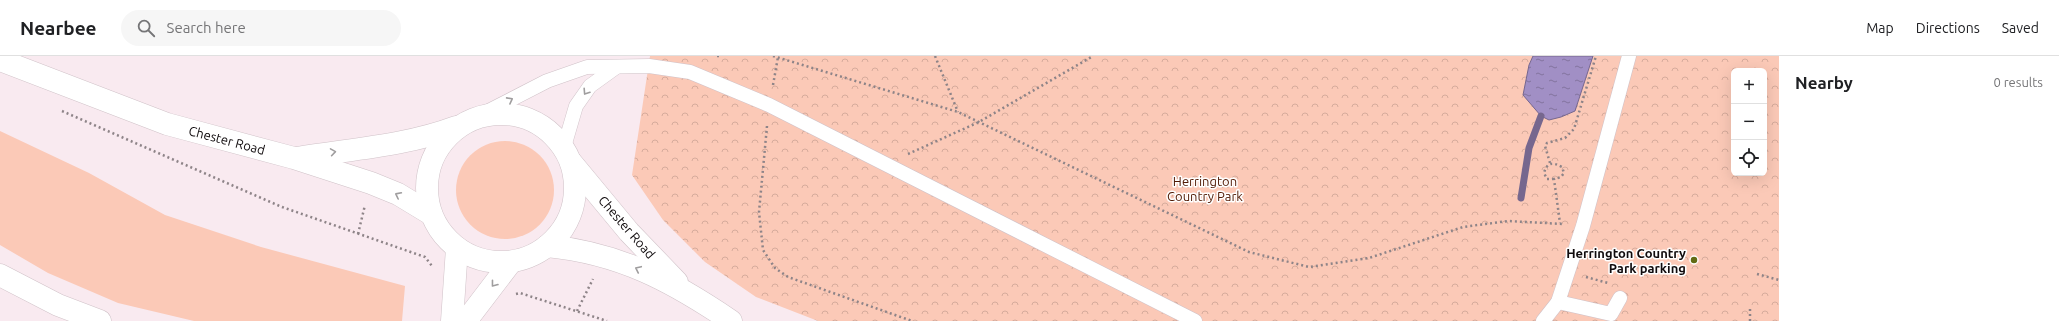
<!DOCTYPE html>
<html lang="en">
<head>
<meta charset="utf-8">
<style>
  body { margin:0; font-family:Ubuntu,sans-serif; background:#f6f6f6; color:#202124 }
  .controls { position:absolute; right:12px; top:12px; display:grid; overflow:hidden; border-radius:6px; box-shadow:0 4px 16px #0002 }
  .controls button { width:36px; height:36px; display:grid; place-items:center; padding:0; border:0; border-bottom:1px solid #e0e0e0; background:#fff; color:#202124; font:20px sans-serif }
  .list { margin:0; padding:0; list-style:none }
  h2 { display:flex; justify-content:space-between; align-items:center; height:52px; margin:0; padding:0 16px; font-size:17px }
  h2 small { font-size:13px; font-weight:400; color:#757577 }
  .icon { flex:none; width:22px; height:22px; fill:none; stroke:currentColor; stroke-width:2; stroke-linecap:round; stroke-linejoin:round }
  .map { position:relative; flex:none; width:1779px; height:265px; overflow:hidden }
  header { display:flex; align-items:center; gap:24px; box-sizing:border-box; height:56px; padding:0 20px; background:#fff; border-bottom:1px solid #e0e0e0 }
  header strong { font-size:19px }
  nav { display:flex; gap:22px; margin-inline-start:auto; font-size:14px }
  .search { width:280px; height:36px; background:#f6f6f6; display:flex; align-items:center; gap:10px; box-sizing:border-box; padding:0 14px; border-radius:22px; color:#757577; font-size:15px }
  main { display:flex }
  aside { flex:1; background:#fff }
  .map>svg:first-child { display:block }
</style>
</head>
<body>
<header>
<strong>Nearbee</strong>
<div class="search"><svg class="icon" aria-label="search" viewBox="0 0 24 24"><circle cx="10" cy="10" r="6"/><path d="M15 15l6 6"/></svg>Search here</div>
<nav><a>Map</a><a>Directions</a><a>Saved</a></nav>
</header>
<main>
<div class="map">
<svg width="1779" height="265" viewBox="0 0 1779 265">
  <defs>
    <pattern id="park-crowns" width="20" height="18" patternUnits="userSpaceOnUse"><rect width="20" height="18" fill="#fbc9b7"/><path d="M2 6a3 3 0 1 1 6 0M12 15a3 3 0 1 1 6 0" fill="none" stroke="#d6ab9c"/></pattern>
    <pattern id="water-ripples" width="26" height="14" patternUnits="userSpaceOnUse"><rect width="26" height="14" fill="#a18fc5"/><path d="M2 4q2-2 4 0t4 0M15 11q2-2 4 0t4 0" fill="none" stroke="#82739e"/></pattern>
  </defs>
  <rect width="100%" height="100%" fill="#f9eaf0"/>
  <g fill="#fbc9b7">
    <path d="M0,75l89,42 76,42 96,32 144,39 -3,35h-208l-76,-18 -70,-30 -48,-28z"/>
    <circle cx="505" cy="134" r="49"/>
  </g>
  <path fill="url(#park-crowns)" fill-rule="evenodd" d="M650,0h1129v265h-961l-62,-24 -51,-35 -42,-42 -31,-45zM1734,15h30v102h-30z"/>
  <path fill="url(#water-ripples)" stroke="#76678e" d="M1533,0h60l-18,55 -14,6 -12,3 -8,-4 -18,-21 6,-30z"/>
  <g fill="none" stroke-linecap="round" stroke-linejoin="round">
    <path stroke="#76678e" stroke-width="7" d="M1521,142l8,-50 12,-32"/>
    <g stroke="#d0c2c8" stroke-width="15">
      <g id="service">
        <path d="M475,62l72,-37 40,-14 62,-1 41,6 79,33 426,216"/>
        <path d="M564,91l12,-41 14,-20 25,-18"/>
        <path d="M1558,246l53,12 9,-16"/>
        <path d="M1543,265l15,-19 25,-76 46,-170"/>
      </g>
    </g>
    <g stroke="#d0c2c8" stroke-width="23">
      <g id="minor">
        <path d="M0,219l58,30 42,16"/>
        <path d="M452,265l5,-73"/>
        <path d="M466,265l45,-59"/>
      </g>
    </g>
    <g stroke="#d0c2c8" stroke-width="23">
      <g id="primary">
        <path d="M0,4l167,64 127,34 77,25 27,11 33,20"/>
        <circle cx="501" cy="132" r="74"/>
        <path d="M297,102c54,-9 108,-12 159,-31"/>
        <path d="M571,106l58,70 48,50"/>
        <path d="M547,190c73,7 125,35 184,75"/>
      </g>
    </g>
    <g stroke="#8e8488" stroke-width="2.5" stroke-dasharray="2 3" stroke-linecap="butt">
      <path d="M717,0h2"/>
      <path d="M773,0l185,56 291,140 60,15 60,-9 94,-31 45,-6 55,3"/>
      <path d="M935,0l23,56"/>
      <path d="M773,29l5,-28"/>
      <path d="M62,55l220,96 143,50 7,9"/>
      <path d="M767,70l-8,86 4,38 12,18 13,9 124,44"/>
      <path d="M908,98l71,-32 114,-66"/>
      <path d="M1550,107l-5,-17 2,-3 18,-5 9,-9 22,-73"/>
      <path d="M1554,123h-7l-3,-6c3,-11 9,-11 18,-6l2,6 -3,4 -7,2 6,44"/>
      <path d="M358,178l7,-29"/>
      <path d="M1757,218l22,6"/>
      <path d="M1586,221l22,6"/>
      <path d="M516,238l4,-1 87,28"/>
      <path d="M577,255l16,-32"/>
      <path d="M1750,265v-15"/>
    </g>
    <use href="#service" stroke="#fff" stroke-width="14"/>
    <use href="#minor" stroke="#fff" stroke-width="22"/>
    <use href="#primary" stroke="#fff" stroke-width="22"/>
  </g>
  <defs><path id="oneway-chevron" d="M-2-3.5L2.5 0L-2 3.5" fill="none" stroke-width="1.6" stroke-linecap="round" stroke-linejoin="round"/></defs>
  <g stroke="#9f9d9e">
    <use href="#oneway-chevron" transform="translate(586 36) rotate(123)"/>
    <use href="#oneway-chevron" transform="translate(510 44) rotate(-28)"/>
    <use href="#oneway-chevron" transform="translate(333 96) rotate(-9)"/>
    <use href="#oneway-chevron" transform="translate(398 139) rotate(-153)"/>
    <use href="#oneway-chevron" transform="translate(638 213) rotate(-155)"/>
    <use href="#oneway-chevron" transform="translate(494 228) rotate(128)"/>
  </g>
  <circle fill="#616b13" stroke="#fff" stroke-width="1.5" cx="1694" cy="204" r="4"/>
  <g text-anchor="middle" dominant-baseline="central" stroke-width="3" stroke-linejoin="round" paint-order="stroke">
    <g font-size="13" fill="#100b0d" stroke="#fff">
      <text transform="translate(227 84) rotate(15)">Chester Road</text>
      <text transform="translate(627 171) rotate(49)">Chester Road</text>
    </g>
    <g font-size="13" fill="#511a04" stroke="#fff">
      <text x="1205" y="125">Herrington<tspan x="1205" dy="15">Country Park</tspan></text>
    </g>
    <g font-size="13" font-weight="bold" fill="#100b0d" stroke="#fff" text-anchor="end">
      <text x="1686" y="197">Herrington Country<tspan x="1686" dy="15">Park parking</tspan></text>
    </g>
  </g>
</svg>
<div class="controls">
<button>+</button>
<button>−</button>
<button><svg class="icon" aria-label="locate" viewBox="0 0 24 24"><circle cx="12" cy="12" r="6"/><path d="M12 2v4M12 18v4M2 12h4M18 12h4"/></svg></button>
</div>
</div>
<aside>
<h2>Nearby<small>0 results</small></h2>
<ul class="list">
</ul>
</aside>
</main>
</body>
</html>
